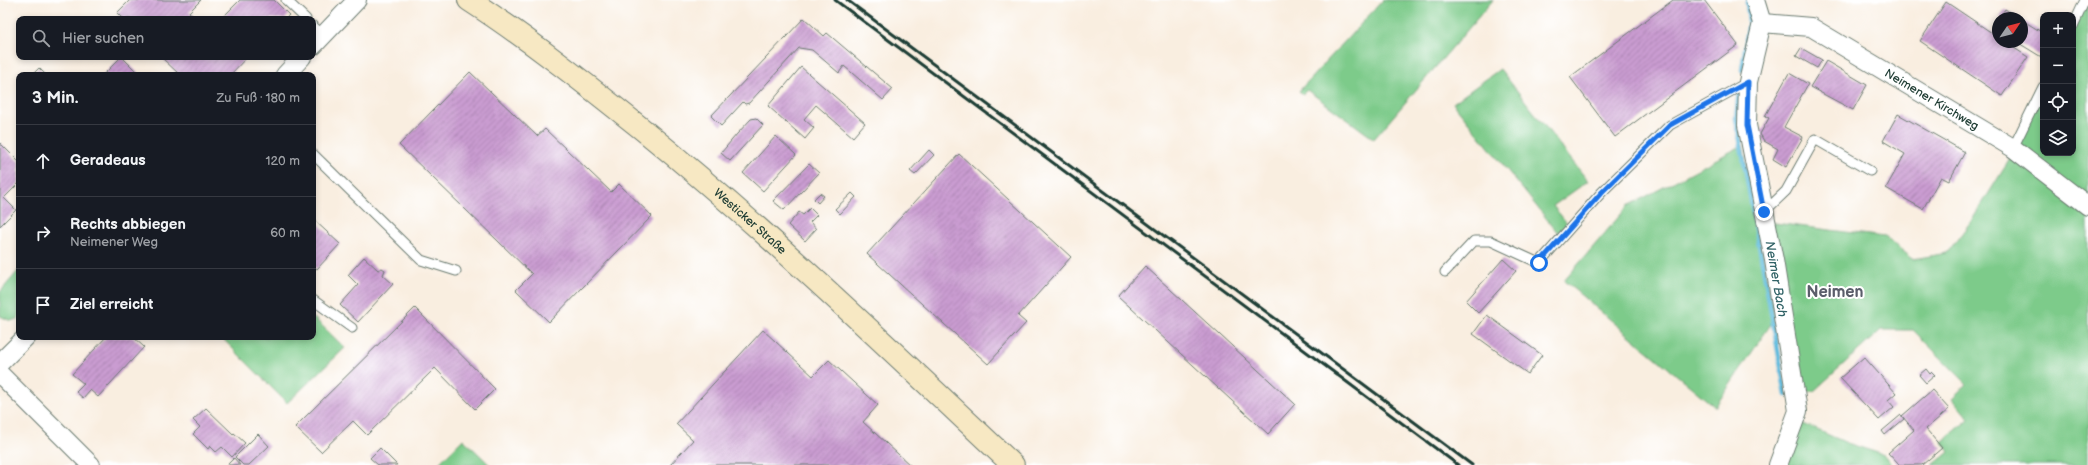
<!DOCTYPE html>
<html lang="de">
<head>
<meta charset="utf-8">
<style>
  body { margin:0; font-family:"Balsamiq Sans",sans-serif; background:#242831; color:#f1f3f6 }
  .controls { position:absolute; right:12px; top:12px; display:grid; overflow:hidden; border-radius:8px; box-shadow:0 2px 6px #0003 }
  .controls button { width:36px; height:36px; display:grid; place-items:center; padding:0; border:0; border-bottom:1px solid #363941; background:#171b24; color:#f1f3f6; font:20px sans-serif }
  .compass { position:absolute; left:1992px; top:12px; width:36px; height:36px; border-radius:50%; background:#171b24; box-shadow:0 2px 6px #0003; rotate:55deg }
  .stop { position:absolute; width:12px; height:12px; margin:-9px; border:3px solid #1a73e8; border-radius:50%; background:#fff }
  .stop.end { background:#1a73e8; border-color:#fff; box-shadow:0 1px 4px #0008 }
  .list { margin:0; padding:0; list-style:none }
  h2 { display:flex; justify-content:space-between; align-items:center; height:52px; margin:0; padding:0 16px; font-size:17px }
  h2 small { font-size:13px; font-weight:400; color:#9ea1a6 }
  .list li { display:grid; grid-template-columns:26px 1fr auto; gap:12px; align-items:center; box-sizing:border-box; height:72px; padding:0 16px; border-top:1px solid #363941 }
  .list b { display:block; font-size:15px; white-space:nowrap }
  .list p { margin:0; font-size:13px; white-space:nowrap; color:#9ea1a6 }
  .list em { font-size:13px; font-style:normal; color:#9ea1a6 }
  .icon { flex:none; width:22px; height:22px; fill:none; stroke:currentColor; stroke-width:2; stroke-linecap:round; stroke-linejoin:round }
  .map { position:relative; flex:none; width:2088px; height:465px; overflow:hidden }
  .search { position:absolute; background:#171b24; box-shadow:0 2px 6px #0003; left:16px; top:16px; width:300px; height:44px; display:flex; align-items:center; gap:10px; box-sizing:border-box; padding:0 14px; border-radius:8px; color:#9ea1a6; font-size:15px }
  .panel { position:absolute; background:#171b24; box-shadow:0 2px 6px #0003; left:16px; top:72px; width:300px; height:268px; border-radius:8px }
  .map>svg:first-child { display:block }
</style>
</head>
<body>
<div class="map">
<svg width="2088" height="465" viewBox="0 0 2088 465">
  <defs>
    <pattern id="building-hatch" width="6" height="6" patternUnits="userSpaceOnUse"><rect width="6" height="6" fill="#ca9cd1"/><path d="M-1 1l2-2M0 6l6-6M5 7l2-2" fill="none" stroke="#a380aa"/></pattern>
  </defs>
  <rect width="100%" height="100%" fill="#fff"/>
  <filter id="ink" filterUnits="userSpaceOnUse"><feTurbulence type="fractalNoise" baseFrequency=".025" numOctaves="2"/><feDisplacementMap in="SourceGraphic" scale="8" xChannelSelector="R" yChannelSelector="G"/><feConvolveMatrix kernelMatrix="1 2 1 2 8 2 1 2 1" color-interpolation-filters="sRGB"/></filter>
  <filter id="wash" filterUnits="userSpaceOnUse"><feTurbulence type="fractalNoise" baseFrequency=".012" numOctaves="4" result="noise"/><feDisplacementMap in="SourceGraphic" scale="16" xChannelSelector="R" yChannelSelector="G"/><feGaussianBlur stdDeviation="0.9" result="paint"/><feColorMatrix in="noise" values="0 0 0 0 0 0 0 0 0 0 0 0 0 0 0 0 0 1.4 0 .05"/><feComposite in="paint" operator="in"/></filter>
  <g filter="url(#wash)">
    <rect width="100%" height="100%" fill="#f9eee0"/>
    <g fill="#7dcb8a" stroke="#4e845f">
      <path d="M1383,0h110l-119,139 -67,-49 -4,4 -4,-3z"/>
      <path d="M2088,0v203l-73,-56 28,-56v62h30v-123z"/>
      <path d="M1500,69l88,112 -35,25 14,17 -9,10 -105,-130z"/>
      <path d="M1743,145l32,173 -60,89 -151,-126 64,-75z"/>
      <path d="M2013,154l75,57v254h-155l16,-13 -7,-10 27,-23 -17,-21 15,-14 -54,-54h-32l-67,61 -17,1 -30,-170 118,15 28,22 34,-6 25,-33z"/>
      <path d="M19,270v48l-8,3 -11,-5v-24z"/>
      <path d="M313,317l32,31 -58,55 -66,-66h92z"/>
      <path d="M1799,422l48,21 37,12 8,10h-108z"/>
      <path d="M463,439l27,26h-53z"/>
    </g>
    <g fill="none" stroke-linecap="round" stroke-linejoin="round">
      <g stroke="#60bcde" stroke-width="4.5">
        <path d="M1742,70l7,-49 -2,-19"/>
        <path d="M1739,91l-3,27 50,277"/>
      </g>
    </g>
    <g id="blocks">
      <g fill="url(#building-hatch)">
        <path d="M130,0h71l-12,12 7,7h-73l-6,-6z"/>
        <path d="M240,0h34l15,15 -4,4h-64z"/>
        <path d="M1673,0h31l34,45 -123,92 -45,-60z"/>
        <path d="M1946,2l52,35v5h7l23,15 -26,39 -82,-55z"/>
        <path d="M2005,9l14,9h-20z"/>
        <path d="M804,18l20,18 3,-3 66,56 -10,11 -39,-34 -5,7 -27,-23 -13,-2 -50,55 -4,1 -2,-2 -22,24 -10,-10z"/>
        <path d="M2022,20l21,13v25l-26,-16h5z"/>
        <path d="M1801,48l21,12 -5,8 -21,-12z"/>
        <path d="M121,57h1l18,18h-37z"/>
        <path d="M161,57h86l-17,18h-50z"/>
        <path d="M1826,61l41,24 -14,25 -43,-23z"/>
        <path d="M801,67l64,56 -12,14 -37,-32 -12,14 10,9 -9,11 -37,-33z"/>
        <path d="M39,68l7,7h-14z"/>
        <path d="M470,72l67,64 8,-7 66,63 8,-8 33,32 -103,106 -33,-32 16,-16 -133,-129z"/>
        <path d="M1789,73l19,11 -24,43 19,10 -17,30 -13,-8 5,-10 -14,-8 -4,-7 9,-16 -4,-2z"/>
        <path d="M1898,114l67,38 -16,29 -8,-4 -18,32 -37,-21 19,-34 -22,-13z"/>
        <path d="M756,118l7,7 -33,36 -9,-8 16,-19 14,-15z"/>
        <path d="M776,136l20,19 -33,36 -20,-18z"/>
        <path d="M0,143l19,19v21l-15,15 12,12 -16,16z"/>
        <path d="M929,150l5,5 -19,20 -5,-4z"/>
        <path d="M959,154l112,103 -53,59 8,7 -38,41 -121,-110z"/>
        <path d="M809,164l10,9 -35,37 -11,-9z"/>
        <path d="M820,193l4,3 -6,7 -4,-4z"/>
        <path d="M852,193l4,4 -16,17 -5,-5z"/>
        <path d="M810,208l7,7 -7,7 6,7 -11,12 -17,-16 11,-13 4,3z"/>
        <path d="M313,219l27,25 -23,25 -4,-3z"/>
        <path d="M364,257l14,13 4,-2 3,2 -2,5 10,9 -35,38 -18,-17 18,-20 -10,-10z"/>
        <path d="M1503,259l13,12 -38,42 -12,-12z"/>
        <path d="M1145,266l150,138 -27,30 -150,-138z"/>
        <path d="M415,308l80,81 -20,20 -40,-41 -68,67 -14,-14 -32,31 -26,-25z"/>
        <path d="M1487,315l55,40 -14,19 -55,-40z"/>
        <path d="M763,330l50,46 16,-16 49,45 -15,17 47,43h-240l23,-25 -17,-16z"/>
        <path d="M106,337h27l11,10 -46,50 -8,-7 -7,8 -7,-6 8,-8 -12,-10z"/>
        <path d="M1864,357l32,36 -8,7 6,7 -15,13 -39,-42z"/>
        <path d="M1926,369l4,5 2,-2 3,3 -9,8 -7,-8z"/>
        <path d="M1932,390l17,19 -23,20 16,19 -20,17h-23l-11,-12 26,-23 -12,-14z"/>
        <path d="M206,408l27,26 1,-1 11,10 -13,14 -10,-10 -6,5 -6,-6 -2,3 -15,-15 7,-7 -7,-7z"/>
        <path d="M1901,415l3,4 -19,16 -3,-4z"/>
        <path d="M258,434l11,12 -20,19h-6l-8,-8z"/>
        <path d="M380,448l17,17h-19l-8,-7z"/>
        <path d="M234,458l6,7h-13z"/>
      </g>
    </g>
  </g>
  <g filter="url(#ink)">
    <use href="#blocks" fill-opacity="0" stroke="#6b7b70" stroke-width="1"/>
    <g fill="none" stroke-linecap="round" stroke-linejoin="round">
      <g stroke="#6b7b70" stroke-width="11">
        <g id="service">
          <path d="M286,0l20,19"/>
          <path d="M313,26l10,9"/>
          <path d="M2073,26l12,-26"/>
          <path d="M2013,148l30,-61"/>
          <path d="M313,154l108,106 35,11"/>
          <path d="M1764,212l22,-21 29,-52 55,32"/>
          <path d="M1445,272l29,-31h17l48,22 63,-71 68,-67 78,-43"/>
          <path d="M313,300l39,28"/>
        </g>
      </g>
      <g stroke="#6b7b70" stroke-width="20">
        <g id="minor">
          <path d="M1755,0l7,23 -14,59 -1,43 27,135 24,151 -20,54"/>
          <path id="s1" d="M1762,23l49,4 202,121 75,58"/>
          <path d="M313,46l44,-46"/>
          <path d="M285,75l17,-18"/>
          <path d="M0,363l26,-26"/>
          <path d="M0,374l91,91"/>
        </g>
      </g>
      <g stroke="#6b7b70" stroke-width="24">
        <g id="secondary">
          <path id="s2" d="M469,0c60,39 117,84 173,129 130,106 249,221 371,336"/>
        </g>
      </g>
      <use href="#service" stroke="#fff" stroke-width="9"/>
      <use href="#minor" stroke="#fff" stroke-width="18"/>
      <use href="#secondary" stroke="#f7e8c3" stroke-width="22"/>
      <g stroke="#1f3d34" stroke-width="3">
        <path d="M835,0l623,465"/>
        <path d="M847,0l625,465"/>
      </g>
    </g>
  </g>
  <g fill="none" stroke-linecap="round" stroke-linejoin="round" filter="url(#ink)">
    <path stroke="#1a73e8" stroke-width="5" d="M1539,263l63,-71 68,-67 78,-43 -1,43 17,87"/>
  </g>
  <g text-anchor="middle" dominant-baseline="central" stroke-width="4" stroke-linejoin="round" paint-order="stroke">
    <g font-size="12" fill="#1f3d34" stroke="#fff">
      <text stroke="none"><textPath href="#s1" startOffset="190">Neimener Kirchweg</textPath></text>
      <text stroke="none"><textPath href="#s2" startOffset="358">Westicker Straße</textPath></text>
    </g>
    <g font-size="13" font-style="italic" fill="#326367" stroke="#fff">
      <text transform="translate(1776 279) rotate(80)">Neimer Bach</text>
    </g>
    <g font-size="16" font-weight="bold" fill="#5b5e6b" stroke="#fff">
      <text x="1835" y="292">Neimen</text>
    </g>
  </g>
</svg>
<div class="controls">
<button>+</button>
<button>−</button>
<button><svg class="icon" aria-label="locate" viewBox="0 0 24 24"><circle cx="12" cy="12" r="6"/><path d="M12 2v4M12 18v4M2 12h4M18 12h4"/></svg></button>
<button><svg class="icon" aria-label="layers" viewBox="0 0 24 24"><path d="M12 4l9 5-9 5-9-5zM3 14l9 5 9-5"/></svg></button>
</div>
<svg class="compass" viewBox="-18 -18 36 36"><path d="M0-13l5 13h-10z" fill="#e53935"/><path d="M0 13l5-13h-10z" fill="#9ea1a6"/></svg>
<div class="stop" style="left:1539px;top:263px"></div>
<div class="stop end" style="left:1764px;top:212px"></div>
<div class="search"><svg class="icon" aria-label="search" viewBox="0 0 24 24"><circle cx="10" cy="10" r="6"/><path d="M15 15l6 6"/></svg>Hier suchen</div>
<section class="panel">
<h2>3 Min.<small>Zu Fuß · 180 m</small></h2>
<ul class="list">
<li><svg class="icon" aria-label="ahead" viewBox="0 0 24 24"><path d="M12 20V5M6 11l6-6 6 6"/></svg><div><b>Geradeaus</b></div><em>120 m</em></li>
<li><svg class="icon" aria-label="right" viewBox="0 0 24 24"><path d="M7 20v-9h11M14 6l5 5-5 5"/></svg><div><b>Rechts abbiegen</b><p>Neimener Weg</p></div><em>60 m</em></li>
<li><svg class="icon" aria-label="arrive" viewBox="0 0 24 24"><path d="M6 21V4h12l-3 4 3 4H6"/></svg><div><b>Ziel erreicht</b></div></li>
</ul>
</section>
</div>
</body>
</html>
